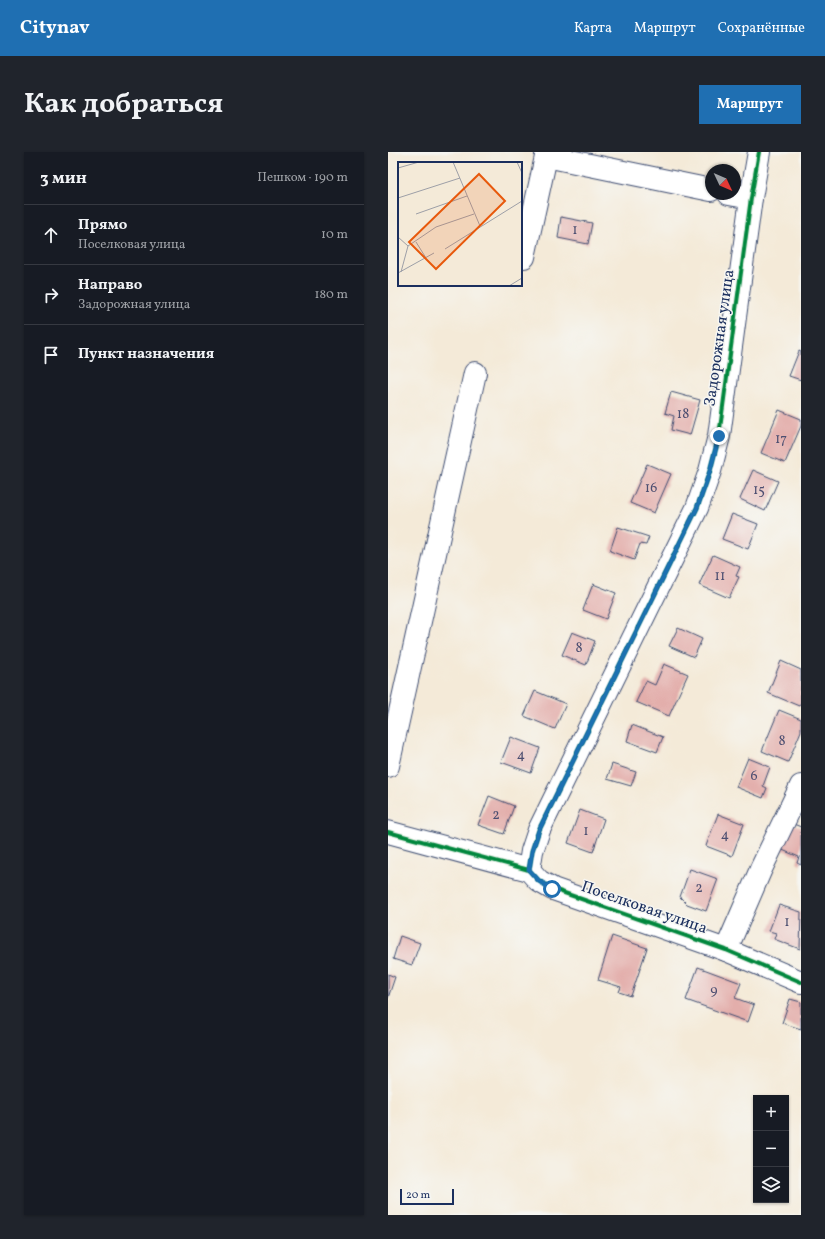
<!DOCTYPE html>
<html lang="ru">
<head>
<meta charset="utf-8">
<style>
  body { margin:0; font-family:Vollkorn,serif; background:#20242c; color:#f1f3f6 }
  .controls { position:absolute; right:12px; bottom:12px; display:grid; overflow:hidden; border-radius:0px; box-shadow:0 1px 3px #0004 }
  .controls button { width:36px; height:36px; display:grid; place-items:center; padding:0; border:0; border-bottom:1px solid #363941; background:#171b24; color:#f1f3f6; font:20px sans-serif }
  .compass { position:absolute; left:317px; top:12px; width:36px; height:36px; border-radius:50%; background:#171b24; box-shadow:0 1px 3px #0004; rotate:134deg }
  .scale { position:absolute; left:12px; bottom:10px; width:54px; box-sizing:border-box; padding-left:4px; border:2px solid #1b2f5e; border-top:0; font-size:11px; line-height:14px; white-space:nowrap; color:#1b2f5e; -webkit-text-stroke:3px #f6f6f2; paint-order:stroke }
  .stop { position:absolute; width:12px; height:12px; margin:-9px; border:3px solid #1f6fb2; border-radius:50%; background:#fff }
  .stop.end { background:#1f6fb2; border-color:#fff; box-shadow:0 1px 4px #0008 }
  .list { margin:0; padding:0; list-style:none }
  h2 { display:flex; justify-content:space-between; align-items:center; height:52px; margin:0; padding:0 16px; font-size:17px }
  h2 small { font-size:13px; font-weight:400; color:#9ea1a6 }
  .list li { display:grid; grid-template-columns:26px 1fr auto; gap:12px; align-items:center; box-sizing:border-box; height:60px; padding:0 16px; border-top:1px solid #363941 }
  .list b { display:block; font-size:15px; white-space:nowrap }
  .list p { margin:0; font-size:13px; white-space:nowrap; color:#9ea1a6 }
  .list em { font-size:13px; font-style:normal; color:#9ea1a6 }
  .icon { flex:none; width:22px; height:22px; fill:none; stroke:currentColor; stroke-width:2; stroke-linecap:round; stroke-linejoin:round }
  .map { position:relative; flex:none; width:413px; height:1063px; overflow:hidden; border-radius:0px }
  header { display:flex; align-items:center; gap:24px; box-sizing:border-box; height:56px; padding:0 20px; background:#1f6fb2; color:#fff }
  header strong { font-size:19px }
  nav { display:flex; gap:22px; margin-inline-start:auto; font-size:14px }
  .intro { display:flex; align-items:center; justify-content:space-between; box-sizing:border-box; height:96px; padding:0 24px }
  h1 { margin:0; font-size:28px }
  .button { padding:10px 18px; border-radius:0px; background:#1f6fb2; color:#fff; font-size:14px; font-weight:700 }
  main { display:flex; gap:24px; padding:0 24px }
  aside { flex:1; background:#171b24; border-radius:0px; box-shadow:0 1px 3px #0004 }
  .map>svg:first-child { display:block }
</style>
</head>
<body>
<header>
<strong>Citynav</strong>
<nav><a>Карта</a><a>Маршрут</a><a>Сохранённые</a></nav>
</header>
<div class="intro"><h1>Как добраться</h1><a class="button">Маршрут</a></div>
<main>
<aside>
<h2>3 мин<small>Пешком · 190 m</small></h2>
<ul class="list">
<li><svg class="icon" aria-label="ahead" viewBox="0 0 24 24"><path d="M12 20V5M6 11l6-6 6 6"/></svg><div><b>Прямо</b><p>Поселковая улица</p></div><em>10 m</em></li>
<li><svg class="icon" aria-label="right" viewBox="0 0 24 24"><path d="M7 20v-9h11M14 6l5 5-5 5"/></svg><div><b>Направо</b><p>Задорожная улица</p></div><em>180 m</em></li>
<li><svg class="icon" aria-label="arrive" viewBox="0 0 24 24"><path d="M6 21V4h12l-3 4 3 4H6"/></svg><div><b>Пункт назначения</b></div></li>
</ul>
</aside>
<div class="map">
<svg width="413" height="1063" viewBox="0 0 413 1063">
  <rect width="100%" height="100%" fill="#f6f6f2"/>
  <filter id="ink" filterUnits="userSpaceOnUse"><feTurbulence type="fractalNoise" baseFrequency=".025" numOctaves="2"/><feDisplacementMap in="SourceGraphic" scale="8" xChannelSelector="R" yChannelSelector="G"/><feConvolveMatrix kernelMatrix="1 2 1 2 8 2 1 2 1" color-interpolation-filters="sRGB"/></filter>
  <filter id="wash" filterUnits="userSpaceOnUse"><feTurbulence type="fractalNoise" baseFrequency=".012" numOctaves="4" result="noise"/><feDisplacementMap in="SourceGraphic" scale="16" xChannelSelector="R" yChannelSelector="G"/><feGaussianBlur stdDeviation="0.9" result="paint"/><feColorMatrix in="noise" values="0 0 0 0 0 0 0 0 0 0 0 0 0 0 0 0 0 1.4 0 .05"/><feComposite in="paint" operator="in"/></filter>
  <g filter="url(#wash)">
    <rect width="100%" height="100%" fill="#f4ead8"/>
    <g id="blocks">
      <g fill="#e3aeab">
        <path d="M173,65l31,6 -4,21 -30,-6z"/>
        <path d="M411,199l2,1v28l-12,-4z"/>
        <path d="M283,240l29,8 -10,35 -19,-5 3,-14 -9,-3z"/>
        <path d="M391,258l22,9v7l-16,37 -24,-10z"/>
        <path d="M259,312l24,10 -17,39 -24,-10z"/>
        <path d="M365,318l25,11 -13,30 -25,-12z"/>
        <path d="M344,362l26,10 -10,25 -26,-10z"/>
        <path d="M230,375l31,10 -3,8 -6,-1 -6,16 -24,-9z"/>
        <path d="M325,403l27,12 -4,9 3,1 -10,21 -30,-13z"/>
        <path d="M205,432l23,9 -10,26 -23,-9z"/>
        <path d="M290,476l24,11 -8,18 -25,-11z"/>
        <path d="M184,480l23,9 -9,24 -24,-10z"/>
        <path d="M393,509l20,9v32l-2,4 -31,-13z"/>
        <path d="M276,512l24,10 -19,42 -33,-14 10,-21 9,4z"/>
        <path d="M147,539l31,13 -11,25 -31,-13z"/>
        <path d="M391,558l22,9v12l-13,31 -26,-11z"/>
        <path d="M244,573l31,12 -6,15 -30,-11z"/>
        <path d="M123,585l29,11 -9,25 -30,-11z"/>
        <path d="M360,606l22,9 -7,19 4,2 -4,10 -27,-11z"/>
        <path d="M224,612l24,8 -5,14 -24,-7z"/>
        <path d="M101,644l25,10 -10,28 -26,-9z"/>
        <path d="M192,658l24,9 -11,33 -25,-9z"/>
        <path d="M330,662l26,10 -12,32 -26,-10z"/>
        <path d="M403,671l10,4v38l-4,-2 2,-6 -19,-8z"/>
        <path d="M302,717l28,10 -12,32 -19,-7 -7,-7z"/>
        <path d="M391,753l22,7 -1,37 -26,-10 2,-6 -7,-2z"/>
        <path d="M12,784l20,7 -8,22 -19,-6z"/>
        <path d="M224,784l35,12 -16,48 -12,-4 2,-5 -23,-7z"/>
        <path d="M310,815l43,16 -6,15 19,7 -6,17 -62,-22z"/>
        <path d="M0,822l7,3 -7,21z"/>
        <path d="M402,847l11,3v27l-19,-6z"/>
      </g>
    </g>
  </g>
  <g filter="url(#ink)">
    <use href="#blocks" fill-opacity="0" stroke="#3c4b70" stroke-width="1"/>
    <g fill="none" stroke-linecap="round" stroke-linejoin="round">
      <g stroke="#3c4b70" stroke-width="24">
        <g id="minor">
          <path d="M158,4l165,34"/>
          <path d="M341,42l22,4"/>
          <path d="M136,105l23,-105"/>
          <path d="M0,614l87,-393"/>
          <path d="M0,680l141,38 10,11 14,8 173,61 75,32"/>
          <path d="M141,718l3,-19 7,-21 158,-322 13,-37 9,-35 32,-238 8,-46"/>
          <path d="M338,798l35,-81 40,-83"/>
        </g>
      </g>
      <use href="#minor" stroke="#fff" stroke-width="22"/>
      <g stroke="#f6f6f2" stroke-width="6">
        <g id="cycleway">
          <path d="M0,680l141,38 10,11 14,8 173,61 75,32"/>
          <path d="M141,718l3,-19 7,-21 158,-322 13,-37 9,-35 32,-238 8,-46"/>
        </g>
      </g>
      <use href="#cycleway" stroke="#00873e" stroke-width="4"/>
    </g>
  </g>
  <g fill="none" stroke-linecap="round" stroke-linejoin="round" filter="url(#ink)">
    <path stroke="#1f6fb2" stroke-width="5" d="M164,737l-13,-8 -10,-11 3,-19 7,-21 158,-322 13,-37 9,-35"/>
  </g>
  <g text-anchor="middle" dominant-baseline="central" stroke-width="3" stroke-linejoin="round" paint-order="stroke">
    <g font-size="14" fill="#4d4f71">
      <text x="187" y="78">1</text>
      <text x="295" y="262">18</text>
      <text x="393" y="287">17</text>
      <text x="263" y="336">16</text>
      <text x="371" y="338">15</text>
      <text x="332" y="424">11</text>
      <text x="191" y="496">8</text>
      <text x="394" y="589">8</text>
      <text x="133" y="603">4</text>
      <text x="366" y="624">6</text>
      <text x="108" y="663">2</text>
      <text x="198" y="679">1</text>
      <text x="337" y="683">4</text>
      <text x="311" y="736">2</text>
      <text x="399" y="770">1</text>
      <text x="326" y="838">9</text>
    </g>
    <g font-size="16" fill="#1b2f5e" stroke="#f6f6f2">
      <text transform="translate(332 186) rotate(-82)">Задорожная улица</text>
      <text transform="translate(256 756) rotate(19)">Поселковая улица</text>
    </g>
  </g>
  <g transform="translate(10 10)">
    <rect width="124" height="124" fill="#f4ead8"/>
    <path fill="none" stroke="#9d9fa7" stroke-width="1" d="M55,0l27,64M119,0l5,11M0,6l21,-6M0,36l62,-20M18,52l51,-18M0,75l10,9M18,80l10,16M10,84l28,-19 38,-13M47,87l77,-48M3,110l7,-26M0,111l36,-20M111,124l13,-8"/>
    <path fill="#e8590c" fill-opacity="0.15" stroke="#e8590c" stroke-width="2" d="M81,12l26,27 -69,68 -27,-27z"/>
    <rect width="124" height="124" fill="none" stroke="#1b2f5e" stroke-width="2"/>
  </g>
</svg>
<div class="controls">
<button>+</button>
<button>−</button>
<button><svg class="icon" aria-label="layers" viewBox="0 0 24 24"><path d="M12 4l9 5-9 5-9-5zM3 14l9 5 9-5"/></svg></button>
</div>
<svg class="compass" viewBox="-18 -18 36 36"><path d="M0-13l5 13h-10z" fill="#e53935"/><path d="M0 13l5-13h-10z" fill="#9ea1a6"/></svg>
<div class="scale">20 m</div>
<div class="stop" style="left:164px;top:737px"></div>
<div class="stop end" style="left:331px;top:284px"></div>
</div>
</main>
</body>
</html>
